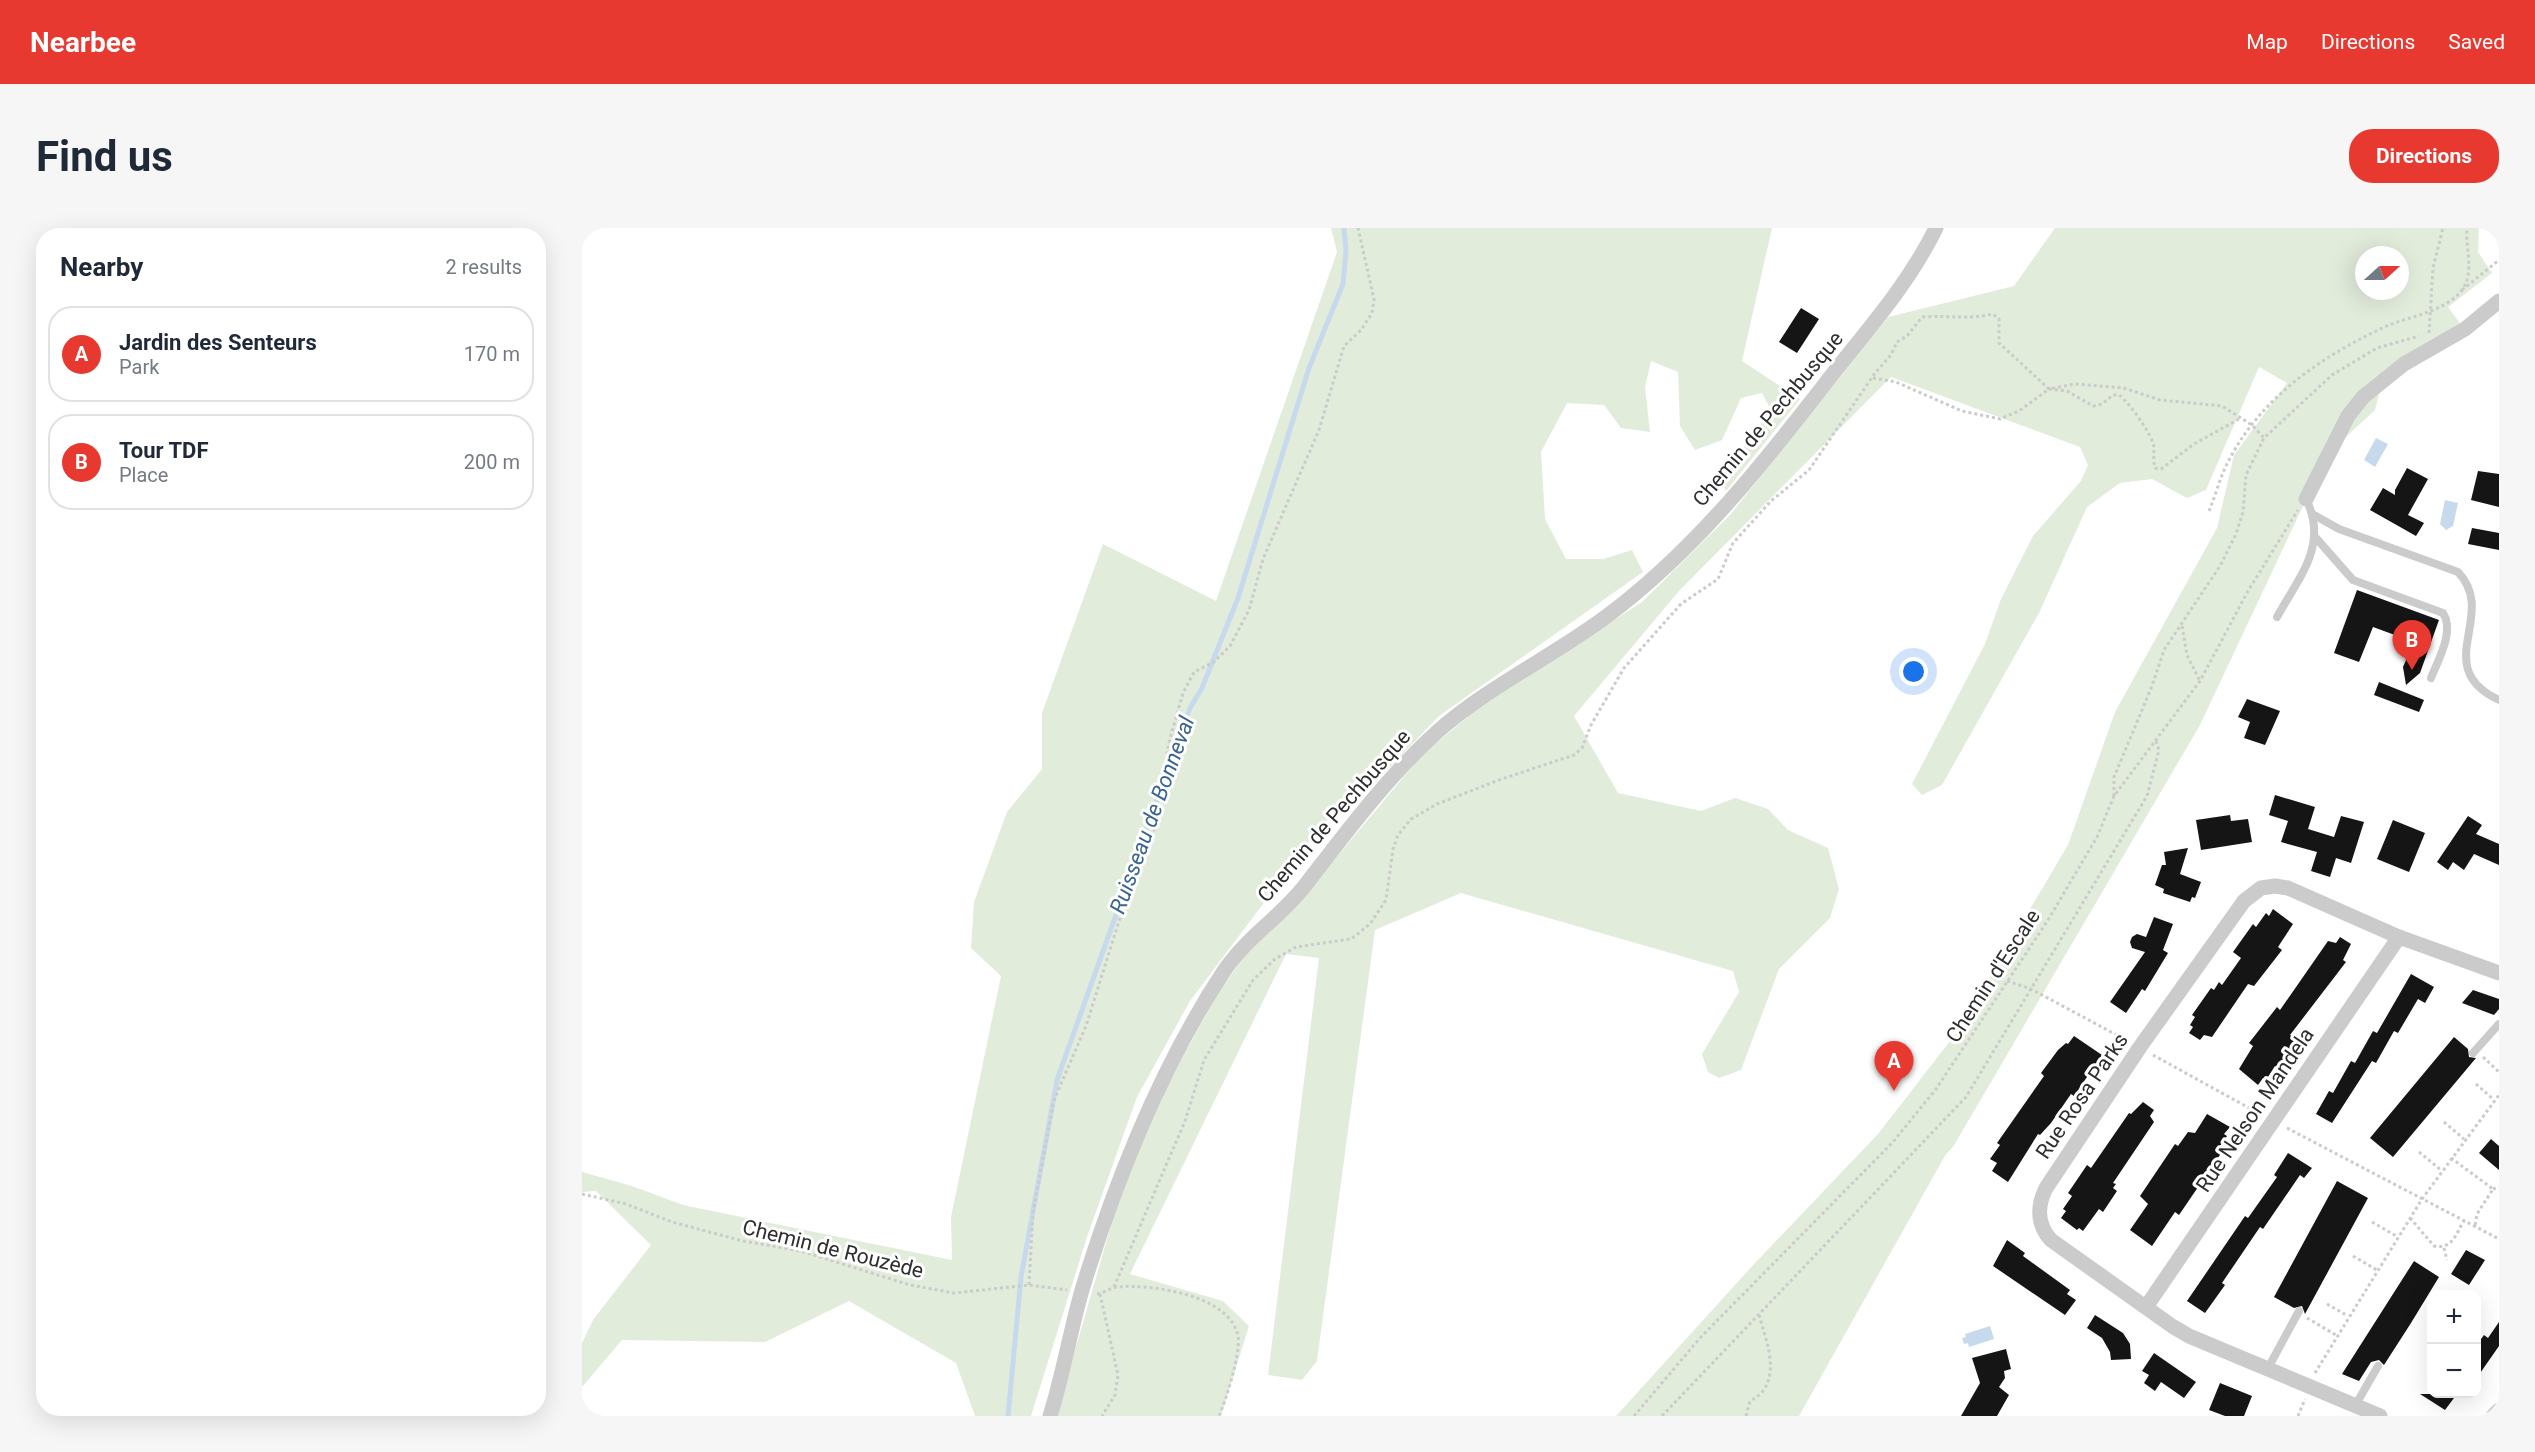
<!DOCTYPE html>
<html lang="en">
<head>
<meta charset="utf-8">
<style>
  body { margin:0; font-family:Roboto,sans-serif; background:#f6f6f7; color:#1f2937 }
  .controls { position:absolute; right:18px; bottom:18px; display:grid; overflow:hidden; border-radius:12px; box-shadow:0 6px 24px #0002 }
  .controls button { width:54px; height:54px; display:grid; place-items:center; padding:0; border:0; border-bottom:2px solid #e0e1e3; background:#fff; color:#1f2937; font:30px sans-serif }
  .compass { position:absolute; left:1773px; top:18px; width:54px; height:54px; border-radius:50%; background:#fff; box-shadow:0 6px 24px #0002; rotate:69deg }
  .you { position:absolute; left:1332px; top:444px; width:21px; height:21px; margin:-15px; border:4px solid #fff; border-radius:50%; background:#1a73e8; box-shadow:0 0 0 9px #1a73e833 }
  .badge { display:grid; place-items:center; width:39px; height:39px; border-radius:50%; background:#e7392f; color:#fff; font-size:20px; font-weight:700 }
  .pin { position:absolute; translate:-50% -50px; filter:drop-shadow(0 2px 3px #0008) }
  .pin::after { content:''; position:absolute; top:32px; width:21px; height:18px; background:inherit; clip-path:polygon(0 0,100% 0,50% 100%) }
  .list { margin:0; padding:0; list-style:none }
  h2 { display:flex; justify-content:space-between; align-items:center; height:78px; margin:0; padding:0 24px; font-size:26px }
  h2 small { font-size:20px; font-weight:400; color:#747a83 }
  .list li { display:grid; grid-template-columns:39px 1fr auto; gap:18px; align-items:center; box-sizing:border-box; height:96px; margin:0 12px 12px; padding:0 12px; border:2px solid #e0e1e3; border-radius:24px }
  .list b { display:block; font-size:22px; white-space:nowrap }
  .list p { margin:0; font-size:20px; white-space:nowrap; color:#747a83 }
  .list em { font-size:20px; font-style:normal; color:#747a83 }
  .map { position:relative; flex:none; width:1917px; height:1188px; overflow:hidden; border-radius:24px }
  header { display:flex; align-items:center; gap:36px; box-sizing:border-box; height:84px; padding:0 30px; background:#e7392f; color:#fff }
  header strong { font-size:28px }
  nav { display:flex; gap:33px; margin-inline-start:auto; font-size:21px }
  .intro { display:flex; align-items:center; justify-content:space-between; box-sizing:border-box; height:144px; padding:0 36px }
  h1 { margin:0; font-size:42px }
  .button { padding:15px 27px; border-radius:24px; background:#e7392f; color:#fff; font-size:21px; font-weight:700 }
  main { display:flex; gap:36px; padding:0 36px }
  aside { flex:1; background:#fff; border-radius:24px; box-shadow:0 6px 24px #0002 }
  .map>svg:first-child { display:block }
</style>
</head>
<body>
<header>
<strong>Nearbee</strong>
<nav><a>Map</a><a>Directions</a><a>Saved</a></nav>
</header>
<div class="intro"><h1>Find us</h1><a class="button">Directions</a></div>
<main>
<aside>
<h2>Nearby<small>2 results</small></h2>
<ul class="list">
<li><span class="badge">A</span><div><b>Jardin des Senteurs</b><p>Park</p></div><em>170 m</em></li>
<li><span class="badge">B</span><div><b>Tour TDF</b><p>Place</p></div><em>200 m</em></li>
</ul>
</aside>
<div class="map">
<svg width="1917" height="1188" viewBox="0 0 1917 1188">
  <rect width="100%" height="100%" fill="#fff"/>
  <g fill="#e2ecdb" fill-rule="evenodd">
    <path d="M749,0h441l-30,133 58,38 -74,92 -5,-12 50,-69 -9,-17 -21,5 -19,42 -27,10 -15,-24 -2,-54 -27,-11 -6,26 5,45 -29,-4 -17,-23 -37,-2 -26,49 4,67 21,40h37l29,-9 11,22 -204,144 -86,90 -12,-1 -20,22 -131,174 -53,96 -50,140 -56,179h-56l-19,-53 -107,-62 -84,41 -143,-2 -40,47v-44l11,-23 58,-75 -55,-54 -14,1v-20l50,14 51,19 269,55 -1,-43 50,-241 -30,-28 3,-46 33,-90 35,-43v-56l61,-169 113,57 121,-349z"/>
    <path d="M1473,0h424l-1,24 14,21 -44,34 17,23 -84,56 -6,24 -42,39 -29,55 -104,221 -247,422 -7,7 -147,262h-183l139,-153 123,-129 79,-102 111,-187 47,-133 102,-184 17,-73 53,-72 -28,-16 -53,123 -19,8 -35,-19 -32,4 -33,24 -48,106 -97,172 -20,10 -10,-11 73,-140 16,-45 32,-63 48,-55 7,-16 -8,-18 -189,-70 -212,214 -105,125 44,77 83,18 34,-13 33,11 20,21 40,18 11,41 -9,29 -51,51 -38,101 -22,8 -11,-6 -6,-18 37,-62 -6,-21 -272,-78 -86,37 -58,431 -15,19 -34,-5 51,-417 -33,-4 -156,320 93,27 26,25 -28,90h-165l60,-208 40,-103 60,-108 34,-50 54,-51 118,-141 60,-50 160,-103 88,-87 158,-198 126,-31zM1782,27h36v36h-36z"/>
  </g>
  <g fill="#c7d9ec">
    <path d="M1794,210l12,6 -13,23 -11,-7z"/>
    <path d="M1863,272l13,3 -5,23 -7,4 -6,-6z"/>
    <path d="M1408,1098l4,13 -25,8 -1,-4 -4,1 -2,-6 4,-1 -1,-3z"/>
  </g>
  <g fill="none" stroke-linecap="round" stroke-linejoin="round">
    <path stroke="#c7d9ec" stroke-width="5" d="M426,1188l13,-139 36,-197 133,-372 12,-20 36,-90 71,-230 34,-84 3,-33 -2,-23"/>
  </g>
  <g fill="#151515">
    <path d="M1219,80l18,11 -22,34 -18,-11z"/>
    <path d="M1825,240l21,11 -20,36 16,8 -8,13 -46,-26 13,-22 12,7v-5z"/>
    <path d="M1896,243l21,3v33l-28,-7z"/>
    <path d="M1890,300l27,5v17l-31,-6z"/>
    <path d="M1775,362l82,30 -19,53 -14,12 -3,-18 11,-25 -41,-15 -14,35 -25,-9z"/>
    <path d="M1797,454l45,18 -5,12 -45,-17z"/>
    <path d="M1665,471l33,12 -15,34 -21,-7 6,-16 -12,-5z"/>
    <path d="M1693,567l40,12 -7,22 26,8 7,-21 23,6 -13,41 -15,-5 -6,19 -19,-6 6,-19 -36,-10 7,-21 -19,-6z"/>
    <path d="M1648,587l1,6 17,-2 4,23 -51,8 -5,-30z"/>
    <path d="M1886,588l14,9 -6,9 23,10v21l-25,-11 -10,16 -11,-8 -5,8 -11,-8z"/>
    <path d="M1811,592l32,13 -16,39 -32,-13z"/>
    <path d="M1606,620l-8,26 21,8 -6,16 -3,-1 -2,5 -27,-9 1,-4 -9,-4 7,-20h4l-2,-13z"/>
    <path d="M1691,681l20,15 -15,23 4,3 -28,36 -6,-2 -36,53 -8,-2 -4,5 -11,-7 4,-6 -3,-2 5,-8 -3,-2 19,-27 3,2 5,-8 3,3 19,-27 -8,-6 20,-28 3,3 10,-14 3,3z"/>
    <path d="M1572,689l19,7 -10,26 5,3 -23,38 -3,-2 -16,24 -16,-11 35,-50 -13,-4 -2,-6 2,-5 5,-3 9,3z"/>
    <path d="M1758,709l11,7 -8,16 3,2 -56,73 8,5 -19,29 -4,-3 -9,14 -3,-2 -5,7 -19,-16 14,-23 -4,-3 28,-36 3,3 48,-69 8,2z"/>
    <path d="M1829,746l23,13 -9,16 -7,-4 -20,34 -4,-2 -18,32 -4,-2 -40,62 -16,-9 13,-23 4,2 18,-32 4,2 18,-32 4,2z"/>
    <path d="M1891,762l26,9v10l-5,6 -32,-12z"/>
    <path d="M1492,808l28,19 -28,41 -3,-2 -20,29 -11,12 -2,-1 -30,48 -16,-11 5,-8 -7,-4 10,-14 -3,-2 47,-67 -3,-3 17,-23 8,-7 2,1z"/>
    <path d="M1872,809l14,12 1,8 7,1 -83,99 -23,-19z"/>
    <path d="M1561,874l11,8 -4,6 4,6 -41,61 3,1 -3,4 4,3 -14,21 -4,-3 -16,22 -4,-3 -2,2 -16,-12 5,-7 -3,-2 9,-13 -4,-3 19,-28 4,3 38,-55 2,1z"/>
    <path d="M1625,886l23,13 -6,7 3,2 -9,13 4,3 -43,63 -4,-3 -23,34 -22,-16 18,-26 -8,-8 35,-52 3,2 10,-14 7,1z"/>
    <path d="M1909,911l8,7v24l-20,-17z"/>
    <path d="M1706,925l24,15 -8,10 -4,-3 -37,54 -3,-2 -38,56 3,2 -20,28 -18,-12 58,-85 3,2 29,-41 -3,-2z"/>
    <path d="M1755,953l31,17 -63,116 -3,-8 -8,2 -20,-11z"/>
    <path d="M1425,1012l18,13 -2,3 47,34 -3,4 9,6 -11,15 -72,-49z"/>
    <path d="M1884,1022l19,10 -16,25 -18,-11z"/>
    <path d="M1832,1033l25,16 -28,46 -27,42 -5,-5 -8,2 -12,19 -17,-7z"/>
    <path d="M1513,1087l28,18 7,11 1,15 -20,1 -1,-8 -8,-14 -15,-10z"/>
    <path d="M1917,1094v24l-23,33v-33l8,-11 4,3z"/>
    <path d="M1424,1121l5,20 -7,2 1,7 -6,9 10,8 -12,21h-36l19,-33 -8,-25z"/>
    <path d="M1572,1125l42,29 -12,16 -23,-16 -6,9 -11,-8 5,-8 -7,-4z"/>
    <path d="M1638,1155l32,13 -8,20h-19l-16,-6z"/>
    <path d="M1838,1166h37l-12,16z"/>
  </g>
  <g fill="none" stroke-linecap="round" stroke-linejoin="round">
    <g stroke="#cbcbcb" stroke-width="3" stroke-dasharray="3 3" stroke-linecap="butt">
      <path d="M1880,62l37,-30"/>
      <path d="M1847,105l4,-65 10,-40"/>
      <path d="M1291,150l23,4 66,29 38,8 19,-8 30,-22 18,2 26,15 9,-2 11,-9h6c10,7 35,42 35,53 0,8 -1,12 1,20l6,1 33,-25 45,-25"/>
      <path d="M1627,283c7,-16 11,-35 20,-51 33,-64 96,-106 160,-135 23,-9 57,-14 73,-35 13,-17 3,-43 5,-62"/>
      <path d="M1600,398l5,29 13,26"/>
      <path d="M1532,568v-19l38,-91 12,-36 56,-84 16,-32 7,-22 3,-37 18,-37 68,-63 45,-27 42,-12"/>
      <path d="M1425,753l24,8 95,51"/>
      <path d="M1571,827l107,59"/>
      <path d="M1901,829l16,15"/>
      <path d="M1894,856l18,16"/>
      <path d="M1862,894l20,17"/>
      <path d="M1705,900l212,111"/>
      <path d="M1837,924l22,18"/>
      <path d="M1869,930l42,31 -16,25 -2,12"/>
      <path d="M1911,961l6,-2"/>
      <path d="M0,966l44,10 46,18 71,19 58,10 109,34 44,8 75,-8 38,5"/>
      <path d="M1828,990l24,28c19,3 21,-11 30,-25"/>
      <path d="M1790,994l26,15"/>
      <path d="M1862,1020l3,12"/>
      <path d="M1771,1028l24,14"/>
      <path d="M447,1057l4,-73 21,-112 32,-74 33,-105 34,-84 16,-95 14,-49 11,-21 20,-10 16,-16 19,-36 14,-51 56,-129 25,-84 17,-16 11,-17 2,-14 -16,-71"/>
      <path d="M532,1059l71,-166 19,-61 49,-80 22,-21 21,-12 55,-8 19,-15 16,-24 7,-51 5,-14 13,-16 26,-15 62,-24 75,-25 8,-7 9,-23 33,-57 57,-64 37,-25 15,-36 38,-42 38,-31 66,-97 16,-18 6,-13 10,-6 15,-19c27,-2 45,3 71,-3l6,5v24l50,46 26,-5 49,4 36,12 62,6 30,19 12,13"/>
      <path d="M515,1066c8,-1 14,-7 21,-7 34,-3 112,8 120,49 3,17 -12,64 -19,80"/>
      <path d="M518,1066l18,81 -3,20 -13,21"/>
      <path d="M1745,1076l21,12"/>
      <path d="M1725,1090l29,17"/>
      <path d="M1733,1145l107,-174 77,-104"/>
      <path d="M1052,1188l66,-78 193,-196 43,-53 112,-169 49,-83 17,-41 86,-115 48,-90 50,-81"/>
      <path d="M1080,1188l304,-319 181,-301 12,-46 -3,-9"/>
      <path d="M1164,1188l4,-15c34,-17 17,-58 9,-86"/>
      <path d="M1716,1188l7,-17"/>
    </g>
    <g stroke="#cbcbcb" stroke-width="8">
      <path d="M1732,287l25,14 119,43c41,43 -29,95 41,128"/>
      <path d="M1734,310l37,42 90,33c12,18 -5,47 -12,65"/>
      <path d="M1695,389c22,-40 52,-72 29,-118"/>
      <path d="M1891,825l26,-29"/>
      <path d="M1685,1142l32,-59"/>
      <path d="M1773,1178l23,-40"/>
    </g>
    <g stroke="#cbcbcb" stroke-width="15">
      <path d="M1724,271l42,-83 15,-19 41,-33 61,-35 34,-28"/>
      <path d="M1564,1079l253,-370"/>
      <path d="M468,1188c13,-41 20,-84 32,-126 33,-108 80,-225 142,-319 22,-33 55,-53 79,-83 42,-54 83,-110 134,-156 52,-46 115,-75 170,-116 90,-67 160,-157 228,-245 37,-46 75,-90 101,-143"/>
      <path d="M1798,1188l-191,-80 -17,-10 -121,-86c-14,-15 -14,-34 -5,-52l94,-141 104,-146 17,-13 14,-2 13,2 111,49 100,36"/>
      <path d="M1911,1188l6,-6"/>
    </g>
  </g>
  <g text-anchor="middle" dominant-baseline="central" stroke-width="6" stroke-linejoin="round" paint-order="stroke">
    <g font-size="21" fill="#2e2e2e" stroke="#fff">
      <text transform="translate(1186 191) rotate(-50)">Chemin de Pechbusque</text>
      <text transform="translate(752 588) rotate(-49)">Chemin de Pechbusque</text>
      <text transform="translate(1411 748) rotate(-57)">Chemin d'Escale</text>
      <text transform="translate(1500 868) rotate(-56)">Rue Rosa Parks</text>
      <text transform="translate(1673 882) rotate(-56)">Rue Nelson Mandela</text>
      <text transform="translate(251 1021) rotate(14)">Chemin de Rouzède</text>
    </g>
    <g font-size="22" font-style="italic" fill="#3b6591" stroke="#fff">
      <text transform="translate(570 587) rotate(-70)">Ruisseau de Bonneval</text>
    </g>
  </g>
</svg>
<div class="controls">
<button>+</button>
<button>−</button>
</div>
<svg class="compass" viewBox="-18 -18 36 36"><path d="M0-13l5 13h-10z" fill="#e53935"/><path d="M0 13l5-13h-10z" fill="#747a83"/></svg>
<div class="you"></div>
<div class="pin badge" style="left:1312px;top:863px">A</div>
<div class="pin badge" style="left:1830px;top:442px">B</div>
</div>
</main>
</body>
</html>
